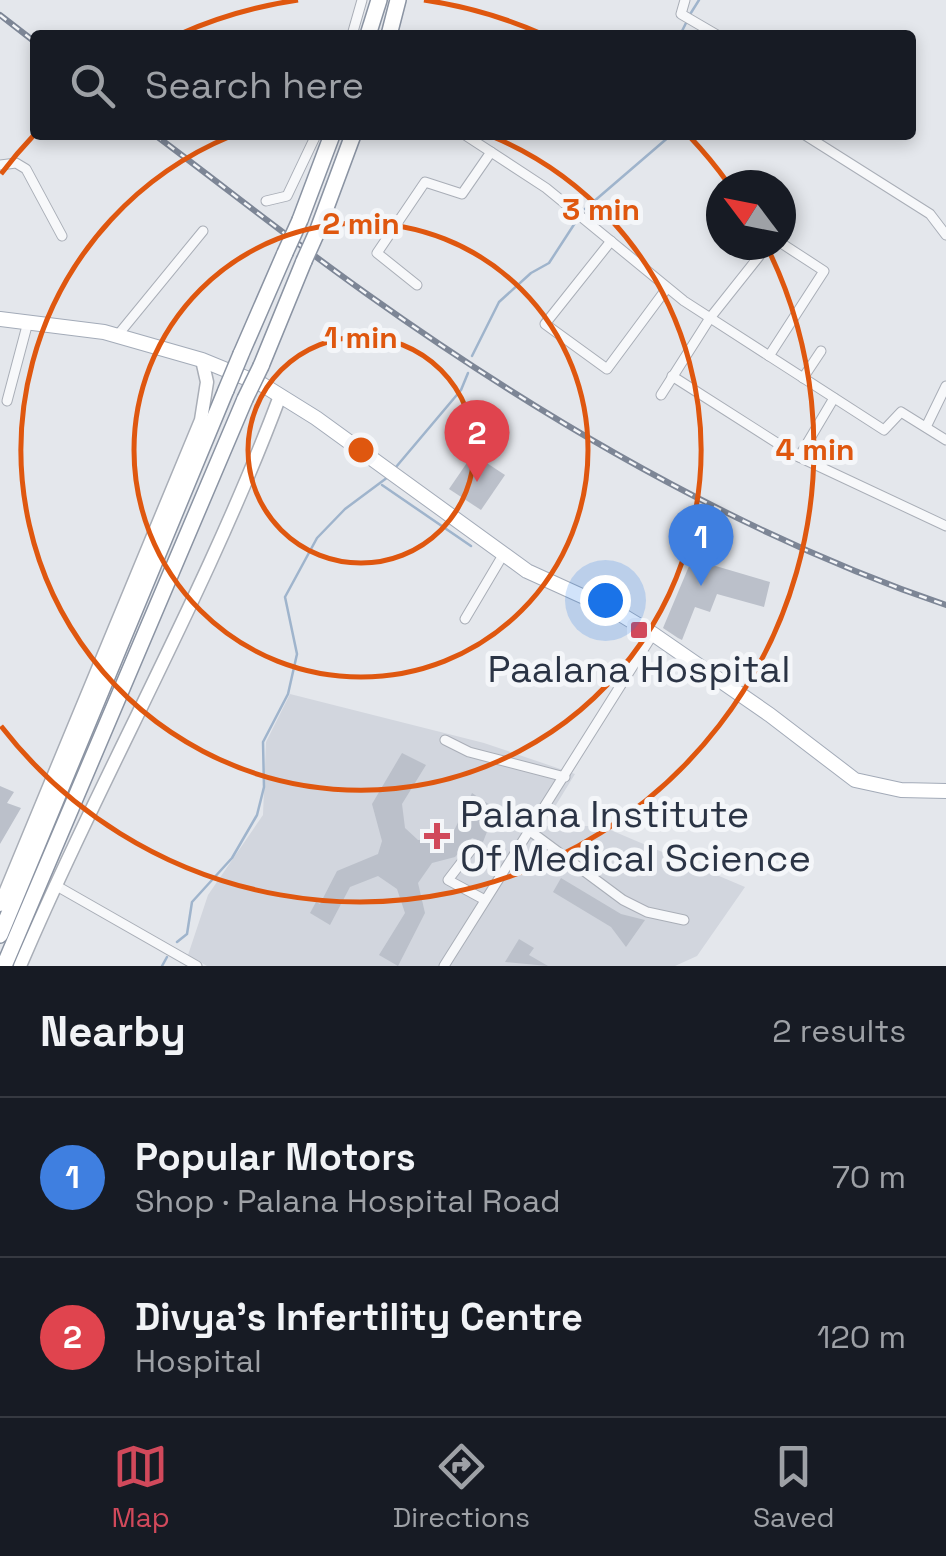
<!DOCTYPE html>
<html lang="en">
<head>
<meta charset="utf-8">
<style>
  body { margin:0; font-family:"Space Grotesk",sans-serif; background:#20242c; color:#f1f3f6 }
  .compass { position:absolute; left:706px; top:170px; width:90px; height:90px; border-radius:50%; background:#171b24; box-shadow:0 5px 15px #0003; rotate:302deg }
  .you { position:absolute; left:605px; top:600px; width:35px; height:35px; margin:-25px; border:8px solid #fff; border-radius:50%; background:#1a73e8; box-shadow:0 0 0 15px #1a73e833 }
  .badge { display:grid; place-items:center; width:65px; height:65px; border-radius:50%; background:#d1495b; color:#fff; font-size:32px; font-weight:700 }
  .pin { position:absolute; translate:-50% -82px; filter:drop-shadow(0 2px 5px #0008) }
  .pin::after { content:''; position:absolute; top:52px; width:35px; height:30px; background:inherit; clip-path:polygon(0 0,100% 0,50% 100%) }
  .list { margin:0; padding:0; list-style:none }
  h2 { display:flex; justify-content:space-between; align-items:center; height:130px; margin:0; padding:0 40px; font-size:42px }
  h2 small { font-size:32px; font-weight:400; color:#9ea1a6 }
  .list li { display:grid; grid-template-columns:65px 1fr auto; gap:30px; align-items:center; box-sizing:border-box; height:160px; padding:0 40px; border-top:2px solid #363941 }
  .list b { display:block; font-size:38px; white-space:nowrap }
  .list p { margin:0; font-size:32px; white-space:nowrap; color:#9ea1a6 }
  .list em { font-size:32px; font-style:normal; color:#9ea1a6 }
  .icon { flex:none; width:55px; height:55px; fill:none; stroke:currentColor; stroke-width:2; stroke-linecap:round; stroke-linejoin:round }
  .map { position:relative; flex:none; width:946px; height:966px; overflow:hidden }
  .search { position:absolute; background:#171b24; box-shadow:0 5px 15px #0003; left:30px; right:30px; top:30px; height:110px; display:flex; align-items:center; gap:25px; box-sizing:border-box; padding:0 35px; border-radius:10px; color:#9ea1a6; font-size:38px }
  .sheet { height:450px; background:#171b24 }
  nav { display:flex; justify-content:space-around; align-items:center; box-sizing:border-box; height:140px; border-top:2px solid #363941; background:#171b24; font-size:28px; color:#9ea1a6 }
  nav a { display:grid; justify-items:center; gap:5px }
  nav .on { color:#d1495b }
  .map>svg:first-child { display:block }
</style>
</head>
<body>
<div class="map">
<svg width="946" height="966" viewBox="0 0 946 966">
  <rect width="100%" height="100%" fill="#e4e7ec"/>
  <path fill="#d2d6de" d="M290,694l194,49 91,31 -32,52h58l144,61 -48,69 -22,10h-468l-19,-11 20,-60 55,-80 3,-73z"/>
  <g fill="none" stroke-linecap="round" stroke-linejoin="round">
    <g stroke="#9fb4cc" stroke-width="2.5">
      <path d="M689,16l10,-16"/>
      <path d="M680,35l6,-12"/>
      <path d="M585,209l86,-74"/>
      <path d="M472,356l27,-54 32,-29 18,-10 26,-40"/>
      <path d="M396,467l65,-77 7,-17"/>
      <path d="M382,485l89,61"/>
      <path d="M177,942l10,-8 5,-32 40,-44 25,-43 7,-28 -1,-45 25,-48 9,-40 -12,-57 32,-59 28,-29 43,-32"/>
      <path d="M162,966l5,-9"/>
    </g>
  </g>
  <g fill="#bbc0ca">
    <path d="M473,454l32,21 -24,35 -32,-21z"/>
    <path d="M692,559l78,23 -6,25 -47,-13 -7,18 -15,-5 -13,33 -4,-2 -15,-10z"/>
    <path d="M402,753l24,12 -24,39 3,24 13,12 33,-3 21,-44 18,12 -6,14 6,5 -7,18 -11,-4 -17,19 -23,6 -14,20 7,30 -27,53 -19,-11 26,-42 -8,-24 -19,-13 -28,11 -20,38 -20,-12 6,-11 4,2 17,-33 41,-17 4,-13 -10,-37z"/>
    <path d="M0,786l14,6 -7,11 14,5 -21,36z"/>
    <path d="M561,878l60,36 24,6 -19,27 -15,-20 -58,-35z"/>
    <path d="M519,939l15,9 -5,7 19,11 -43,-4z"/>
  </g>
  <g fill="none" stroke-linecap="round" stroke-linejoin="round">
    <g stroke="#a9aeb7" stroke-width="11">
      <g id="street">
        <path d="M685,0l-4,14 36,21"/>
        <path d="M352,35l10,-35"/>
        <path d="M465,135l81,53 138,113 200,129 17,-18 45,28"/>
        <path d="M805,135l125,79 16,21"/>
        <path d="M0,165l16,-2 10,6 36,67"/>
        <path d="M266,201l21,-5 29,-61"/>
        <path d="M611,241l-66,83 62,45 60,-81"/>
        <path d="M417,285l-40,-32 48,-71 37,12 29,-42"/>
        <path d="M117,336l86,-105"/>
        <path d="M769,356l55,-85 -43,-28"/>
        <path d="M672,376l127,81 147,69"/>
        <path d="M803,378l18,-27"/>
        <path d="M661,395l49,-77 58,-73"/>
        <path d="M7,401l21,-79"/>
        <path d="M926,427l20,-41"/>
        <path d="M799,457l35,-59"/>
        <path d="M465,619l38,-64"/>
        <path d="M445,740l24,12 96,25"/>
        <path d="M530,831l93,69 24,12 37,8"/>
        <path d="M474,846l-26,34 37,20"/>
        <path d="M55,885l142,81"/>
        <path d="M444,966l209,-332"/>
      </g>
    </g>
    <g stroke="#a9aeb7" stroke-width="15">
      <g id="secondary">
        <path d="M0,905l201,-485 6,-38 -5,-22"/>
        <path d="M20,966c82,-192 187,-375 260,-570"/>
      </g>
    </g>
    <g stroke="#a3abb8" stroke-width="16">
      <path id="primary" d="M0,319l104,13 98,28 61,25 53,33 211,153 88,40 38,23 117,81 85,65 46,10 45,1"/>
    </g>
    <g stroke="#8b94a3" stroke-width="18">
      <g id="highway">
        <path d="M368,35l11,-35"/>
        <path d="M389,35l9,-35"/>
        <path d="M300,220l32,-85"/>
        <path d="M317,232l36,-97"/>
        <path d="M241,354l44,-101"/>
        <path d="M261,366l43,-105"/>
        <path d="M0,935l226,-545"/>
        <path d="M4,966l241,-567"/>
      </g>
    </g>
    <use href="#street" stroke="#f7f8fa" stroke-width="9"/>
    <use href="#secondary" stroke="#fff" stroke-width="12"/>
    <use href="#primary" stroke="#fff" stroke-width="14"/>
    <use href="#highway" stroke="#fff" stroke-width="15"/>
    <g stroke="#7d8696" stroke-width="6">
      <g id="rail">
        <path d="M0,15l35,27"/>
        <path d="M155,135c71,53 140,108 212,159 177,126 374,241 579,311"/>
      </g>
    </g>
    <use href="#rail" stroke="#f4f6f9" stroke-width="2.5" stroke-dasharray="8" stroke-linecap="butt"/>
    <g stroke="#8b94a3" stroke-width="18" stroke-linecap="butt">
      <g id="highway-bridge">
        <path d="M285,253l15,-33"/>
        <path d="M304,261l13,-29"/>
        <path d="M226,390l15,-36"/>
        <path d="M245,399l16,-33"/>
      </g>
    </g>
    <use href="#highway-bridge" stroke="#fff" stroke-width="15"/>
  </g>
  <g fill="none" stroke="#df570f" stroke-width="5">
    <circle cx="361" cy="450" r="113"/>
    <circle cx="361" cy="450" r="227"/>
    <path d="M491 136A340 340 0 1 1 231 136"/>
    <path d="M1 174A454 454 0 0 1 34 135M180 34A454 454 0 0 1 298 0M424 0A454 454 0 0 1 542 34M690 137A454 454 0 0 1 728 183M767 247A454 454 0 0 1 1 726"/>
  </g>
  <g fill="#d1495b" stroke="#f4f6f9" stroke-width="4">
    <rect x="629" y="620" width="20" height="20" rx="5"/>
    <path d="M432 821h10v10h10v10h-10v10h-10v-10h-10v-10h10z"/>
  </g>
  <g text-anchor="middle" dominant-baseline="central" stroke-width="10" stroke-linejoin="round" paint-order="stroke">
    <g font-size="38" fill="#2b3445" stroke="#f4f6f9">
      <text x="639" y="669">Paalana Hospital</text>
      <text x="460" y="814" text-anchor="start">Palana Institute<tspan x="460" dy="44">Of Medical Science</tspan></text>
    </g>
  </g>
  <circle cx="361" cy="450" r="15" fill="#df570f" stroke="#f4f6f9" stroke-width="5"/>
  <g font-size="30" text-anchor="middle" font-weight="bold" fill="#df570f" stroke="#f4f6f9" stroke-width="10" stroke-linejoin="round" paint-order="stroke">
    <text x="601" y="220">3 min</text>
    <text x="361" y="234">2 min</text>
    <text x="361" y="348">1 min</text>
    <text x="815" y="460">4 min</text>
  </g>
</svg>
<svg class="compass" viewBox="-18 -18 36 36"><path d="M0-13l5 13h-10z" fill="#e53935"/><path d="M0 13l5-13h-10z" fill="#9ea1a6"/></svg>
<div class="you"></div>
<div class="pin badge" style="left:701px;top:586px;background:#3f7fe0">1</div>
<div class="pin badge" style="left:477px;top:482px;background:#e0444e">2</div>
<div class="search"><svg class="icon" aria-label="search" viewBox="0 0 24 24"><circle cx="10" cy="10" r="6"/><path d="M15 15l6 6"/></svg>Search here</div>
</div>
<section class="sheet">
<h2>Nearby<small>2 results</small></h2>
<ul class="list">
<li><span class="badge" style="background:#3f7fe0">1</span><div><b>Popular Motors</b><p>Shop · Palana Hospital Road</p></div><em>70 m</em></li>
<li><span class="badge" style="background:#e0444e">2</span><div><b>Divya's Infertility Centre</b><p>Hospital</p></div><em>120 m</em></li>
</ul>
</section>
<nav>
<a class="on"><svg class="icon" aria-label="map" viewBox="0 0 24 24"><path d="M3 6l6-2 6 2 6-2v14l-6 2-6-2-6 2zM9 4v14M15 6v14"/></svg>Map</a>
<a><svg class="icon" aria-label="directions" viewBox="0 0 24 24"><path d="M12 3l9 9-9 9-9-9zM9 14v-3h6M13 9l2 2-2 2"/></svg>Directions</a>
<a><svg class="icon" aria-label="saved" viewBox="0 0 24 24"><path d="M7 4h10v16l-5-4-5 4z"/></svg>Saved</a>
</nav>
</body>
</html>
